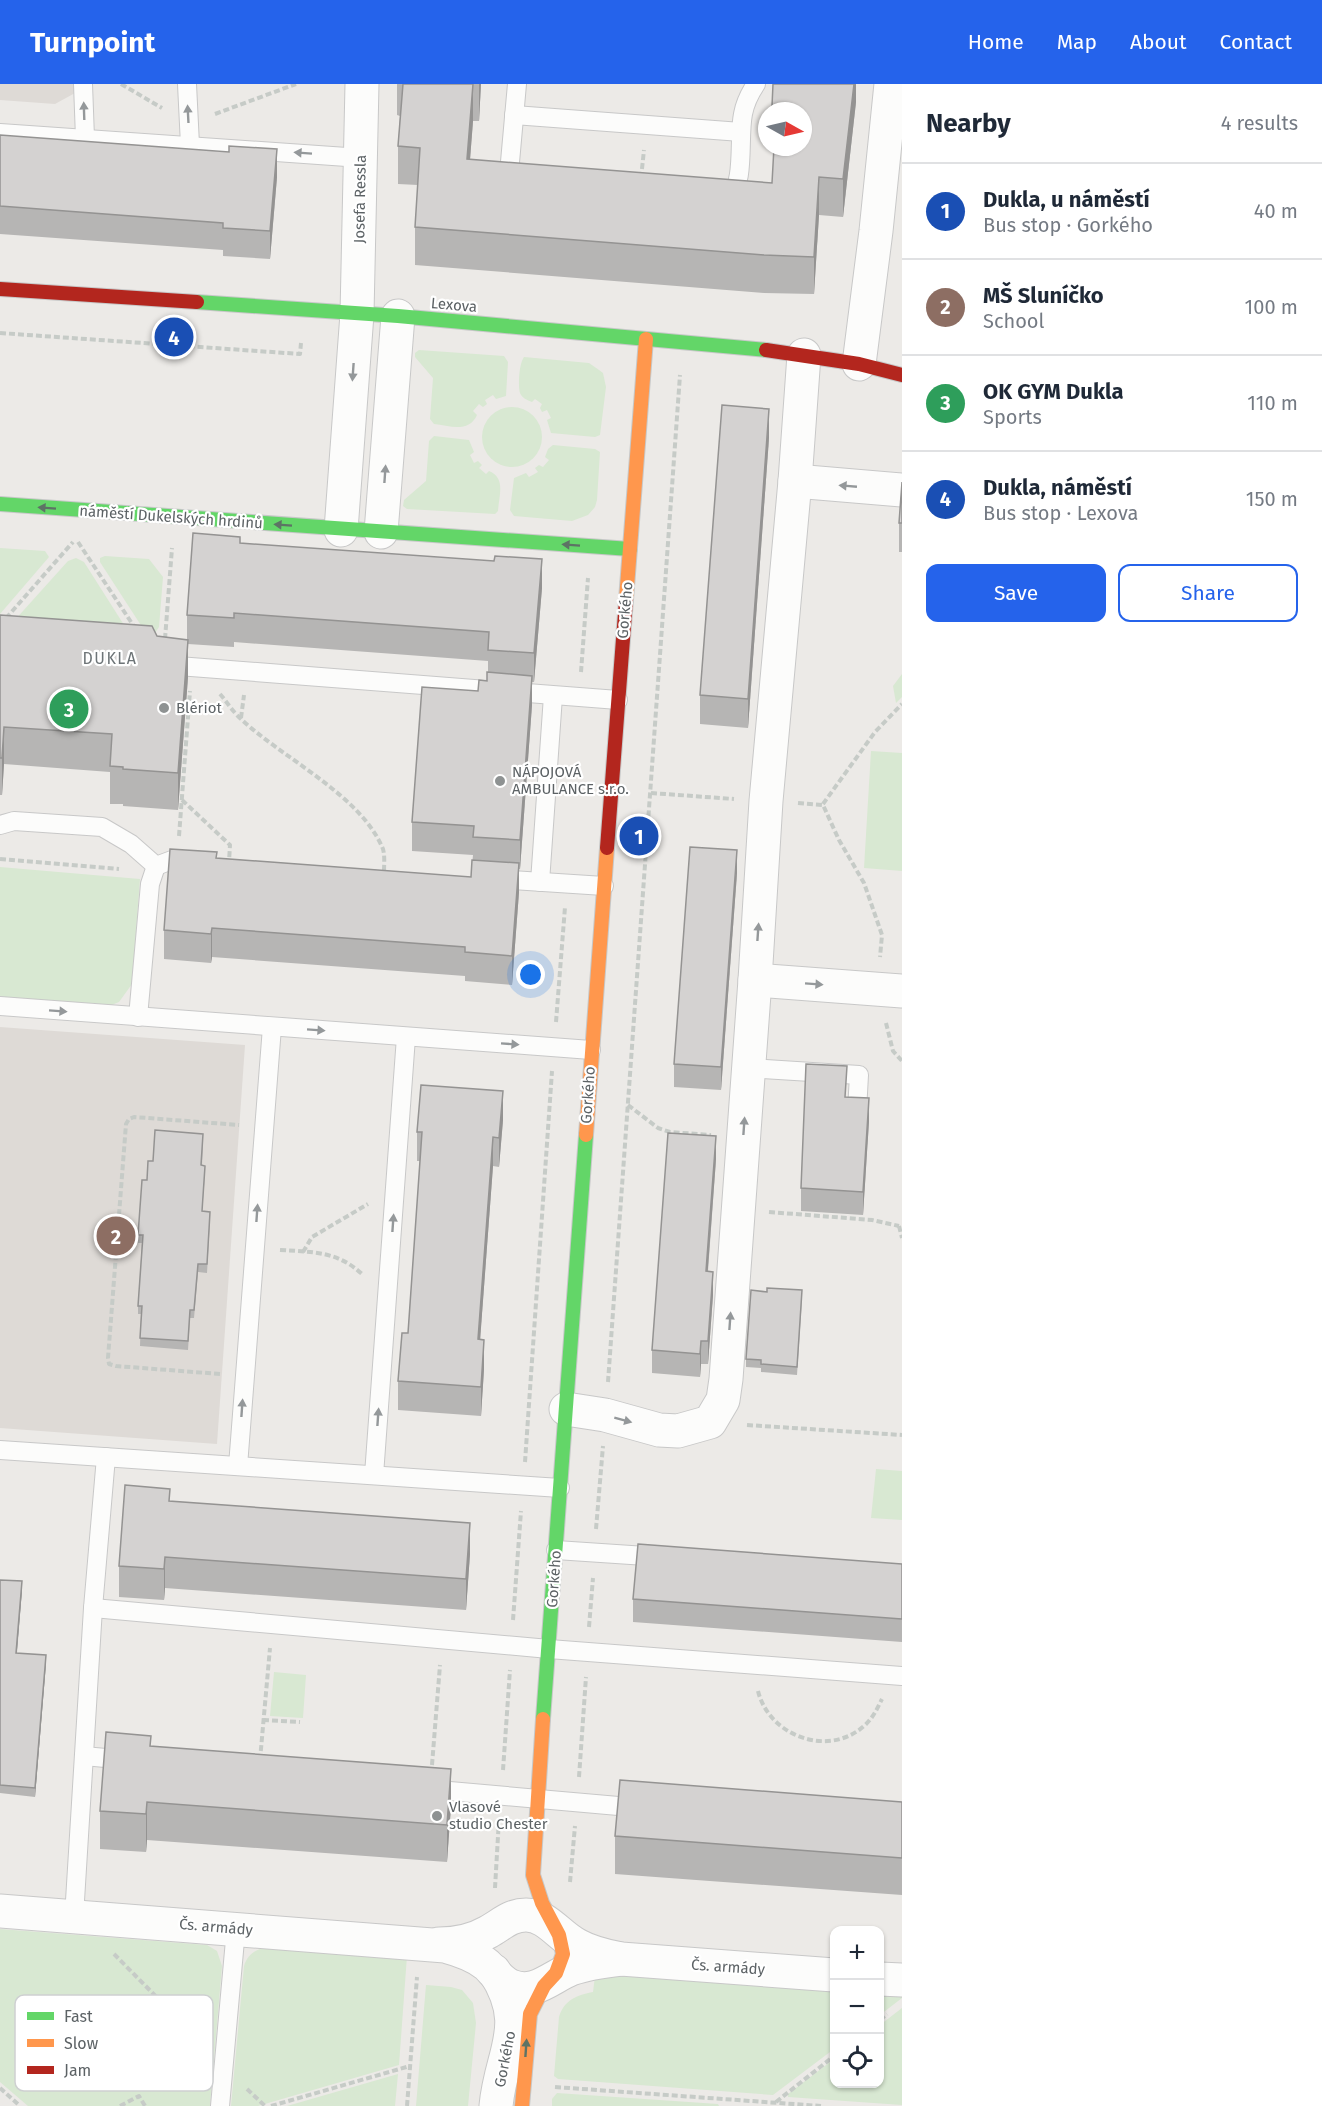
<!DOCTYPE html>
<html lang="en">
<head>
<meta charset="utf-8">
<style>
  body { margin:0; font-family:"Fira Sans",sans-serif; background:#f2f2f3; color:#1f2937 }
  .controls { position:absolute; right:18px; bottom:18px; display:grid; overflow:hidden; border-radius:12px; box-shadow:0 2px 4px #0004 }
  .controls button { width:54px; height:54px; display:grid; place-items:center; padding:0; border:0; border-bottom:2px solid #e0e1e3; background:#fff; color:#1f2937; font:30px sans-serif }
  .compass { position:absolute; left:758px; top:18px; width:54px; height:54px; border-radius:50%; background:#fff; box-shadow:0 2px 4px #0004; rotate:98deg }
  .you { position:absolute; left:531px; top:891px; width:21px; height:21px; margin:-15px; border:4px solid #fff; border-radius:50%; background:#1a73e8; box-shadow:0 0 0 9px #1a73e833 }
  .badge { display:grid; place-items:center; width:39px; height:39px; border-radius:50%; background:#2563eb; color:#fff; font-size:20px; font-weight:700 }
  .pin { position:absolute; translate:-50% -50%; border:3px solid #fff; box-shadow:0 2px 6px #0006 }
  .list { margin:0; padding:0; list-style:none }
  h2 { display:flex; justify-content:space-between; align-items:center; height:78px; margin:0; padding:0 24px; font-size:26px }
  h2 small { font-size:20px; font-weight:400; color:#747a83 }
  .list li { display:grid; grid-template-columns:39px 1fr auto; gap:18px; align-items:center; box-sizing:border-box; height:96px; padding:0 24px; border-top:2px solid #e0e1e3 }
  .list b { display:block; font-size:22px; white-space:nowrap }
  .list p { margin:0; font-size:20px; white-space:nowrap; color:#747a83 }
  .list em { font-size:20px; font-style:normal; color:#747a83 }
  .actions { display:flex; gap:12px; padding:18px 24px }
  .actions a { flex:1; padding:14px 0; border:2px solid #2563eb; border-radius:12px; text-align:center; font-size:21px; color:#2563eb }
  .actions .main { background:#2563eb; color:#fff }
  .icon { flex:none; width:33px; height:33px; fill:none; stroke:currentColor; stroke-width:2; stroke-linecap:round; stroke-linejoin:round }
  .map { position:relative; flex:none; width:902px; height:2022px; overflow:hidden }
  header { display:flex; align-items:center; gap:36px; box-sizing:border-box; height:84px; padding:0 30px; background:#2563eb; color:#fff }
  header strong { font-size:28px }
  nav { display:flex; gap:33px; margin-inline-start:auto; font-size:21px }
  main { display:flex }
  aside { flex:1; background:#fff }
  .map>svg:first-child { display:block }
</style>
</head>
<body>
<header>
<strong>Turnpoint</strong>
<nav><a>Home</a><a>Map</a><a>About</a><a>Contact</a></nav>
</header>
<main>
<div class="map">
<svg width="902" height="2022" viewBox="0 0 902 2022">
  <rect width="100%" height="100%" fill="#eceae7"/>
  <g fill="#dedad6">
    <path d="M0,0h74l1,9 -20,11 -55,-4z"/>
    <path d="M0,943l245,18 -28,399 -217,-16z"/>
  </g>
  <g fill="#d8e8d2">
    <path d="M419,266l85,6 4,6 -2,34 -10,3 -3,-4 -8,5 2,4 -4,3 -4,-3 -6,7 4,4c-8,18 -27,11 -43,9l-4,-5 3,-41 -18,-21v-4z"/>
    <path d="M524,273l65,6 10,7 4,3 3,14 -6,48 -5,2 -44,-4 -4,-13 4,-2 -4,-8 -5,2 -2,-4 2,-4 -7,-5 -3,3c-5,-2 -10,-4 -12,-9 -2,-9 -1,-29 4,-36z"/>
    <circle cx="512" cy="353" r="30"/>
    <path d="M434,352l35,4 5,12 -4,3 4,8 4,-2 4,4 -3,3 7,6 3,-3c17,7 10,24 9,40l-3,3 -88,-5 -4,-3 1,-6 22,-19 3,-40z"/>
    <path d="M553,361l42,4 5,3 -3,48 -2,7 -7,8 -16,6 -58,-5 -4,-6 4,-32 12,-5 3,4 9,-5 -3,-4 4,-3 4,2 6,-7 -4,-3 3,-8z"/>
    <path d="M0,464l45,3 4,6 -49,57z"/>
    <path d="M105,472l44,3 14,18 -4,50 -4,6 -5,1 -6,-4 -44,-68v-4z"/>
    <path d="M76,474l8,4 40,63 -110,-4 54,-60z"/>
    <path d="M902,590v23l-6,6 -3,-17z"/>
    <path d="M871,667l31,2v118l-38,-3z"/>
    <path d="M0,783l140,12 -8,105 -13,18 -10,4 -109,-7z"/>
    <path d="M876,1385l26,2v49l-31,-2z"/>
    <path d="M274,1588l32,3 -3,43 -33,-2z"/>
    <path d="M0,1845l207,16 10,6 5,15 -12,140h-182l-28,-24z"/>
    <path d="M263,1864l144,8 -8,109 -141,41h-27l13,-140c3,-10 9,-15 19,-18z"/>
    <path d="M612,1890l222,15v60l-61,46 -215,-16 -4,-3 5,-59c5,-17 18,-22 34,-25l2,-16z"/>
    <path d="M426,1901l25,2 11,3 11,13 3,20 -8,83h-52z"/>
    <path d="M880,1908l22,2v4l-22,17z"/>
    <path d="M902,1924v97l-114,-8v-3l46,-35v25h46v-59z"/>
    <path d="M398,1990l-3,32h-108z"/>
    <path d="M557,2009l161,11 1,2h-167v-7z"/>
  </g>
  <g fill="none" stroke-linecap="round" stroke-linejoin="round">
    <g stroke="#c8c8c8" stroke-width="20">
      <g id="lane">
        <path d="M83,0l2,54"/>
        <path d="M187,0l3,61"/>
        <path d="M517,0l-7,78 1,11 8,11"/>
        <path d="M514,31l227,17"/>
        <path d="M0,49l361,25"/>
        <path d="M728,116c18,-17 10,-62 15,-86 2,-11 7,-21 13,-30"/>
        <path d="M165,581l453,35"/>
        <path d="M0,741l14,-4 88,6 29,17 25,22 16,-6h21"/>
        <path d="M496,795l108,7"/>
        <path d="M540,798l13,-186"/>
        <path d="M0,922l591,44"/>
        <path d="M138,933l12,-133 6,-18"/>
        <path d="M748,984l111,7 -2,36"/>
        <path d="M0,1366l560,38"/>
        <path d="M238,1382l34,-439"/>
        <path d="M374,1391l32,-438"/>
        <path d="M556,1466l105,7"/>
        <path d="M93,1524l456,41 353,27"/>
        <path d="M84,1672l43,4"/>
        <path d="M427,1705l214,19"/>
        <path d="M74,1833l19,-309 13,-151"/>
        <path d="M220,2022l16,-177"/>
      </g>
    </g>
    <g stroke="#c8c8c8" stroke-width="35">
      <g id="street">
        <path d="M859,280l17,-133 15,-147"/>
        <path d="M795,397l107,9"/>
        <path d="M341,446l16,-216 5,-230"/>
        <path d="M381,448l17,-216"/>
        <path d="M755,896l147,11"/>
        <path d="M566,1325l39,6 54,15 19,1 32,-9 13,-22 3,-21 29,-399 11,-179 29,-320 9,-126"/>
        <path d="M0,1827l445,35c15,4 30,9 42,19 8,8 14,17 24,21 23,10 40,-9 60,-17 16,-6 33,-8 50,-10"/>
        <path d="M439,1860c16,0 35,-4 49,-12 13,-7 22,-17 38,-17 21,0 33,21 51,30 14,8 28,11 44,14l213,16"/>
        <path d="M494,1887c36,55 7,80 2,135"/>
        <path d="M880,1895l22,1"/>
      </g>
    </g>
    <g stroke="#c7c8c8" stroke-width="16">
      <g id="fast">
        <path d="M197,218l201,14 368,34"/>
        <path d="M0,420l630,45"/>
        <path d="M543,1635l43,-584"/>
      </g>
    </g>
    <g stroke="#c7c8c8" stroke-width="16">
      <g id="slow">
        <path d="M626,516l20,-261"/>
        <path d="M586,1051l21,-287"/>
        <path d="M522,2022l8,-92 14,-28 12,-13 7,-19 -4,-19 -17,-32 -9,-28 10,-156"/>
      </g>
    </g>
    <g stroke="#c7c8c8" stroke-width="16">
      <g id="jam">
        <path d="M0,205l197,13"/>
        <path d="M766,266l93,14 43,11"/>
        <path d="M607,764l19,-248"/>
      </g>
    </g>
    <g stroke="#c6cbc7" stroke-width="4" stroke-dasharray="6 3" stroke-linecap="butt">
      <path d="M121,0l41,24"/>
      <path d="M215,30l81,-30"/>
      <path d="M641,94l3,-28"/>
      <path d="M0,249l300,21 1,-11"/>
      <path d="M78,458l57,86"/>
      <path d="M0,541l73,-83"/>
      <path d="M165,555l7,-91"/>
      <path d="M581,588l7,-94"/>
      <path d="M220,610c7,8 13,18 21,25 41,39 120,76 142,130 2,7 1,16 1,23"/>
      <path d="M241,634l3,-23"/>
      <path d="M651,709l83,6"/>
      <path d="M182,716l48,45 -1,17"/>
      <path d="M798,719l25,2 16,35 25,43 18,52 -2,22"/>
      <path d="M823,720l52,-72 27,-28"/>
      <path d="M179,752l11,-145"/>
      <path d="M0,775l119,10"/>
      <path d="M556,938l9,-115"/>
      <path d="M886,939l7,28 9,10"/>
      <path d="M628,1021l30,23 12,4 41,3"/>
      <path d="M769,1128l103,8 27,6"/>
      <path d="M899,1142l3,12"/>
      <path d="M280,1166c33,2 57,1 82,24"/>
      <path d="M303,1168l9,-15 56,-33"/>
      <path d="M220,1290l-104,-8 -7,-2 -1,-6 18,-234 3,-5 5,-2 105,8"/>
      <path d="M608,1298l72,-1007"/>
      <path d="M747,1341l155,10"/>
      <path d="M525,1378l27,-391"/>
      <path d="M596,1445l7,-83"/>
      <path d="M513,1536l8,-109"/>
      <path d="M589,1543l4,-49"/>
      <path d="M758,1607c11,45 70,67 106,35 9,-8 13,-17 18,-27"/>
      <path d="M263,1636l37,2"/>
      <path d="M260,1676l10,-112"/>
      <path d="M432,1681l8,-100"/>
      <path d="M503,1686l7,-100"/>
      <path d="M579,1693l7,-100"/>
      <path d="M570,1798l5,-56"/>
      <path d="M495,1804l4,-69"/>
      <path d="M114,1870l86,87"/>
      <path d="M880,1936l7,-6"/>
      <path d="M555,2003l266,19"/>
      <path d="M0,2004l20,18"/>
      <path d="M247,2005l18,17"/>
      <path d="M776,2018l58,-46"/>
      <path d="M120,2022l19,-10 6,10"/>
      <path d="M271,2022l139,-40"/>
      <path d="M407,2022l10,-129"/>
    </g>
    <use href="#lane" stroke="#fcfcfb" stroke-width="18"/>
    <use href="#street" stroke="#fcfcfb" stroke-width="33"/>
    <use href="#fast" stroke="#63d668" stroke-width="14"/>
    <use href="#slow" stroke="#ff974d" stroke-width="14"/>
    <use href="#jam" stroke="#b3261e" stroke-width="14"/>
  </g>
  <g fill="#b6b5b4">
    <path d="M397,0h84l-2,37h-6l-3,39 302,23 31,-72h-31l1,-27h83v18l-13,115 -24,-2 -5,79 -50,-1 -349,-28v-38l3,-42 -20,-1v-38l2,-30 -3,-1z"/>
    <path d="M0,51l277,42 -7,82 -47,-3v-6l-223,-16z"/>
    <path d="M769,354l-21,290 -48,-4v-29z"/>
    <path d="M902,398v70h-3v-29z"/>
    <path d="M240,459l302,45 -8,94h-2v23l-12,164h-1v23l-7,93 -47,-4v-5l-253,-19 -1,6 -47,-4v-29l53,-72 254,19 2,-22 -61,-4v-29l66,-131 9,-10 1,-9v-11l-254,-19v5l-46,-3v33l-10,133 -55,-4v-2h-13v-32l-106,-8 -2,31h-2v-180l187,25v-25z"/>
    <path d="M737,789l-16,217 -47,-3v-23z"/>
    <path d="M847,1013l22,24 -6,94 -62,-4v-23z"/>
    <path d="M503,1036l-4,47 -6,-1 -13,174 4,29 -3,47 -83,-6v-29l10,-48 12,-172h-3v-29z"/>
    <path d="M203,1058l-1,23 3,9 -3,38 8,9 -3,52 -9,-1 -4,46h-4l-2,32 -48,-4 1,-32h-3v-8l4,-63h-4v-8l9,-55 6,-19z"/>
    <path d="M716,1075l-8,112 5,24 -5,69h-7l-1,13 -48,-4v-23z"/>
    <path d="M802,1215l-5,76 -36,-3v-4l-15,-1v-8z"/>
    <path d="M170,1417l300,53 -4,56 -301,-22 -1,12 -45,-3v-31z"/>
    <path d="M902,1480v78l-269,-20v-23z"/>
    <path d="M0,1496l22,10 -5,63 29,10 -11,134 -35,-4z"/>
    <path d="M151,1662l300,60 -4,56 -300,-22 -1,12 -46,-3v-38z"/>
    <path d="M902,1718v93l-287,-21v-38z"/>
  </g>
  <g fill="#949392">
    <path d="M473,0v37l-6,76v-38z"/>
    <path d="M479,0h2l-2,37z"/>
    <path d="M854,0h2v18l-13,115v-38z"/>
    <path d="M277,65v28l-7,82v-28z"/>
    <path d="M819,93v38l-5,79v-37z"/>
    <path d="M769,325v29l-21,290v-29z"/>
    <path d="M542,475v29l-8,94v-29z"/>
    <path d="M188,556v37l-10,133v-37z"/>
    <path d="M532,592v29l-12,164v-29z"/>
    <path d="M4,643v37l-2,31v-37z"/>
    <path d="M737,766v23l-16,217v-23z"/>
    <path d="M519,779v29l-7,93v-29z"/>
    <path d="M212,844v29l-1,6v-29z"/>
    <path d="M503,1007v29l-4,47v-29z"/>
    <path d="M869,1014v23l-6,94v-23z"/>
    <path d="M716,1052v23l-10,135v-23z"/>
    <path d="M493,1053v29l-15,202v-29z"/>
    <path d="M713,1188v23l-5,69v-23z"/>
    <path d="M484,1256v29l-3,47v-29z"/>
    <path d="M701,1257v23l-1,13v-23z"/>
    <path d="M470,1439v31l-4,56v-31z"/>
    <path d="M165,1473v31l-1,12v-31z"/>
    <path d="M22,1497v9l-6,71v-8z"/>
    <path d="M46,1571v8l-11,134v-9z"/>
    <path d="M451,1685v37l-4,56v-37z"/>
    <path d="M147,1718v38l-1,12v-38z"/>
  </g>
  <g fill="#d4d2d1" stroke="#949392" stroke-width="1.5">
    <path d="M403,0h70l-6,75 305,24 2,-36h29v-36h-26v-5h-5l1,-22h81l-11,95 -24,-2 -5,80 -50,-2 -349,-28 5,-79 -22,-2z"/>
    <path d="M0,51l162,12 67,5v-6l48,3 -7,82 -47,-3v-5l-223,-17z"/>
    <path d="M722,321l47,4 -21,290 -48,-4z"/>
    <path d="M902,398v41h-3z"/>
    <path d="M193,449l47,4v6l254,18 1,-5 47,3 -8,94 -46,-3 1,-18 -255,-19v5l-47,-3z"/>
    <path d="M0,531l152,11 5,10 31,4 -10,133 -55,-4v-2l-13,-1 2,-32 -108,-7 -2,31h-2z"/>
    <path d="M487,588l45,4 -12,164 -47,-3 1,-11 -62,-4 10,-135 56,4 1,-11 8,1z"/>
    <path d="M690,763l47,3 -16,217 -47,-3z"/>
    <path d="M170,765l47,3 -1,6 255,19 1,-17 47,3 -7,93 -47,-4v-5l-253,-19 -1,6 -47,-4z"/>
    <path d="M806,980l41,2 -2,31 24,1 -6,94 -62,-4z"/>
    <path d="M421,1001l82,6 -4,47 -6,-1 -15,202 6,1 -3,47 -83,-6 4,-48h6l14,-201h-5z"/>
    <path d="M155,1046l48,4 -2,31 4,1 -3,45 8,1 -3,52h-9l-4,46h-4l-2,31 -48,-3 2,-32h-4l5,-71h-5l4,-55h5l1,-19h5z"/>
    <path d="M668,1049l48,3 -10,135 7,1 -5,69h-7l-1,13 -48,-4z"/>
    <path d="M767,1204l35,2 -5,77 -36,-3v-4l-15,-1 5,-69 16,2z"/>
    <path d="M125,1401l45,4 -1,12 301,22 -4,56 -301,-22 -1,12 -45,-3z"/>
    <path d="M638,1460l264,20v55l-269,-20z"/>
    <path d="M0,1496l22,1 -6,72 30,2 -11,133 -35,-3z"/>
    <path d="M106,1648l45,4 -1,10 301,23 -4,56 -300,-23 -1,12 -46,-3z"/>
    <path d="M620,1696l282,22v56l-287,-22z"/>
  </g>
  <defs><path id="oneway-solid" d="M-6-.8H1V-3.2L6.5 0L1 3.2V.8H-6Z" transform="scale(1.5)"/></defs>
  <g fill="#94989a">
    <use href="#oneway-solid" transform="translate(84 27) rotate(-92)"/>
    <use href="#oneway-solid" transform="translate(188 30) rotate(-93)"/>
    <use href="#oneway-solid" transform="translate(303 69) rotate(-176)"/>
    <use href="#oneway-solid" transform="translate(353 288) rotate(94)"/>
    <use href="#oneway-solid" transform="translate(385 390) rotate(-86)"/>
    <use href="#oneway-solid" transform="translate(848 402) rotate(-175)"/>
    <use href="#oneway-solid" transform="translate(758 848) rotate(-86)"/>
    <use href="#oneway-solid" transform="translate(814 900) rotate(4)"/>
    <use href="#oneway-solid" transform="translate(58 927) rotate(4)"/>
    <use href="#oneway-solid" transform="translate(316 946) rotate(4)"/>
    <use href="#oneway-solid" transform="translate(510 960) rotate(4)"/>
    <use href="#oneway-solid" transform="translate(744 1042) rotate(-86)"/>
    <use href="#oneway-solid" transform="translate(257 1129) rotate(-86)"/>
    <use href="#oneway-solid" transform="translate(393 1139) rotate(-86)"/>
    <use href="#oneway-solid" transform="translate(730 1237) rotate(-86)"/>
    <use href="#oneway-solid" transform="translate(242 1324) rotate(-86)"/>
    <use href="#oneway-solid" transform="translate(378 1333) rotate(-86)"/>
    <use href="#oneway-solid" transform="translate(623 1336) rotate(15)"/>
  </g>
  <g fill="#5d7365">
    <use href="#oneway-solid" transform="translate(47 424) rotate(-176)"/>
    <use href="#oneway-solid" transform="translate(283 441) rotate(-176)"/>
    <use href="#oneway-solid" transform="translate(571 461) rotate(-176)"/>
    <use href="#oneway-solid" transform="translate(526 1964) rotate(-86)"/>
  </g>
  <g fill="#8e9292" stroke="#fff" stroke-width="2">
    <circle cx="164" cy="624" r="6"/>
    <circle cx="500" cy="697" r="6"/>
    <circle cx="437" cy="1732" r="6"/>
  </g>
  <g text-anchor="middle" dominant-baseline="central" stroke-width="4.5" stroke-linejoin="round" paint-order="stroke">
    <g font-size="15" fill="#5c6265" stroke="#fff">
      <text transform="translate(360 115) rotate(-89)">Josefa Ressla</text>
      <text transform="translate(454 221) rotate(5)">Lexova</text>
      <text transform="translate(171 433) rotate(4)">náměstí Dukelských hrdinů</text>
      <text transform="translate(625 526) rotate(-85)">Gorkého</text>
      <text transform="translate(588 1011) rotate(-86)">Gorkého</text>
      <text transform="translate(554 1495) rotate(-86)">Gorkého</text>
      <text transform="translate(216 1843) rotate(5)">Čs. armády</text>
      <text transform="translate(728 1883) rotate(4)">Čs. armády</text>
      <text transform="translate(505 1975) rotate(-79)">Gorkého</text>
    </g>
    <g font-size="15" fill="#5c6265" stroke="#fff" text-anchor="start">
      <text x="176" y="624">Blériot</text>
      <text x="512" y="688">NÁPOJOVÁ<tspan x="512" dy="17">AMBULANCE s.r.o.</tspan></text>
      <text x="449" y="1723">Vlasové<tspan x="449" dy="17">studio Chester</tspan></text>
    </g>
    <g font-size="16" letter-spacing="1.5" fill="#6d7477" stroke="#fff">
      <text x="110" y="574">DUKLA</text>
    </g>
  </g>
  <rect x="15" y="1911" width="198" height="96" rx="9" fill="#fff" stroke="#ced0d1" stroke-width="1.5"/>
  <rect x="27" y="1928" width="27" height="8" fill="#63d668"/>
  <rect x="27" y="1955" width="27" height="8" fill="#ff974d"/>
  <rect x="27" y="1982" width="27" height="8" fill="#b3261e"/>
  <g font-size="16" fill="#5c6265">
    <text x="64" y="1938">Fast</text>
    <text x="64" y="1965">Slow</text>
    <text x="64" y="1992">Jam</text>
  </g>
</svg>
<div class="controls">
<button>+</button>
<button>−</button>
<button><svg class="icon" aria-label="locate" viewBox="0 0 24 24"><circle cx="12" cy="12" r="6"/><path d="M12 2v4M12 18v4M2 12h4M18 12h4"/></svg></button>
</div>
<svg class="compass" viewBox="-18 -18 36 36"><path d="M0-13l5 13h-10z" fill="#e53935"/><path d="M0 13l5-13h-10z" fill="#747a83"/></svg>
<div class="you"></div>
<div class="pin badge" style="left:639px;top:752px;background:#1a4fb4">1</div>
<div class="pin badge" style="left:116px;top:1152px;background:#8d6e63">2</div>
<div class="pin badge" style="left:69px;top:625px;background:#2e9e5b">3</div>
<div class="pin badge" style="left:174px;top:253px;background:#1a4fb4">4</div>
</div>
<aside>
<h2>Nearby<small>4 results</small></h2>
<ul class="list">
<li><span class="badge" style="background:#1a4fb4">1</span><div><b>Dukla, u náměstí</b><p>Bus stop · Gorkého</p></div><em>40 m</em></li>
<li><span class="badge" style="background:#8d6e63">2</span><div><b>MŠ Sluníčko</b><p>School</p></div><em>100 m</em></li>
<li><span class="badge" style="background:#2e9e5b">3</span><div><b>OK GYM Dukla</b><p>Sports</p></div><em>110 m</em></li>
<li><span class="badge" style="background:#1a4fb4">4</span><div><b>Dukla, náměstí</b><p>Bus stop · Lexova</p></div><em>150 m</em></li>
</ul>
<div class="actions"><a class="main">Save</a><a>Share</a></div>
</aside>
</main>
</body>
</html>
